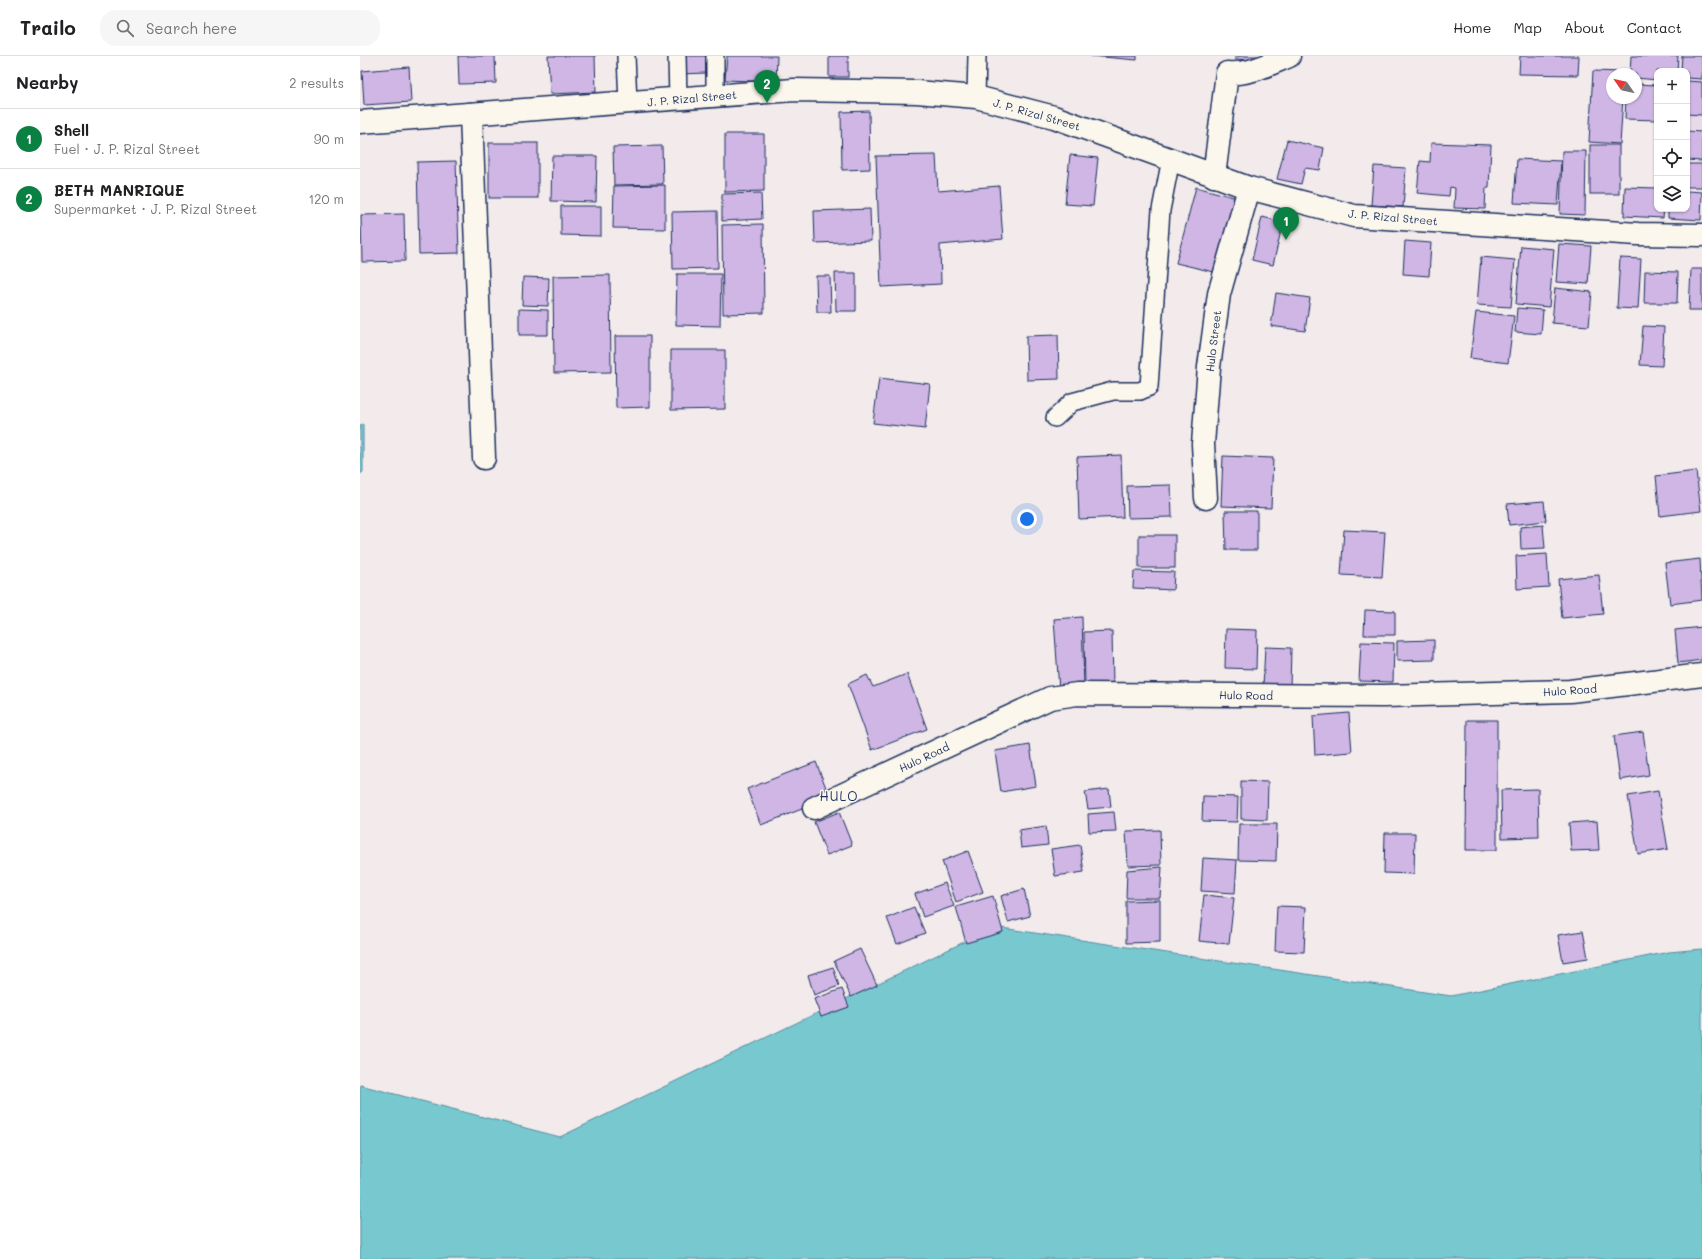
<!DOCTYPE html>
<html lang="en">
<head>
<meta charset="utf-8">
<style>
  body { margin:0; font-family:Mali,sans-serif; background:#f6f6f6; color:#202124 }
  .controls { position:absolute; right:12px; top:12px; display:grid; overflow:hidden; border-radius:8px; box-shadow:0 1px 3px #0004 }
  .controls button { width:36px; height:36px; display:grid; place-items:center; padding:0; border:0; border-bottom:1px solid #e0e0e0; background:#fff; color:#202124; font:20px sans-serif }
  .compass { position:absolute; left:1246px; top:12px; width:36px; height:36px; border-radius:50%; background:#fff; box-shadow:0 1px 3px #0004; rotate:304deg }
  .you { position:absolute; left:667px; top:463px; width:14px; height:14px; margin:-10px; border:3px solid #fff; border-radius:50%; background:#1a73e8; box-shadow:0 0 0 6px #1a73e833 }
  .badge { display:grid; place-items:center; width:26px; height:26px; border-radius:50%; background:#0b8043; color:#fff; font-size:13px; font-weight:700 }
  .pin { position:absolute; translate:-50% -33px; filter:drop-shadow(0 1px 2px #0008) }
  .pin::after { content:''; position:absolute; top:21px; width:14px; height:12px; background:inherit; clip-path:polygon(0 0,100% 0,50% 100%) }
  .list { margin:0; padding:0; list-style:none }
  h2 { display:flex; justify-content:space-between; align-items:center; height:52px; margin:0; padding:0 16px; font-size:17px }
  h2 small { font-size:13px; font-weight:400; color:#757577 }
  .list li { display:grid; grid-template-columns:26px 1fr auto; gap:12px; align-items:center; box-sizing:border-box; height:60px; padding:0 16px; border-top:1px solid #e0e0e0 }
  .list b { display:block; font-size:15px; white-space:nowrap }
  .list p { margin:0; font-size:13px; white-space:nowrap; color:#757577 }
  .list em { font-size:13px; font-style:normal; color:#757577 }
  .icon { flex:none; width:22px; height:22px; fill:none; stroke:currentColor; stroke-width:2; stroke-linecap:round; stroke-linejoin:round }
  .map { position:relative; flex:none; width:1342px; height:1203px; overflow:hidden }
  header { display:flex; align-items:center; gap:24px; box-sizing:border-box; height:56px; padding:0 20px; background:#fff; border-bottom:1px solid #e0e0e0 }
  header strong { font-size:19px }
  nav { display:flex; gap:22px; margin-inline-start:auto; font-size:14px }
  .search { width:280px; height:36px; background:#f6f6f6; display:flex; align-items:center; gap:10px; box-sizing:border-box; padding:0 14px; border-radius:16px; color:#757577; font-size:15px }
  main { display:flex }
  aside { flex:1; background:#fff }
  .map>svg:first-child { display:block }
</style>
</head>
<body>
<header>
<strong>Trailo</strong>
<div class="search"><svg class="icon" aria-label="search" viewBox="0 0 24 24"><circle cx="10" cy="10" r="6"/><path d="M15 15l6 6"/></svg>Search here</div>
<nav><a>Home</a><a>Map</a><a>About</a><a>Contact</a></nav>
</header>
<main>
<aside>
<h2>Nearby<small>2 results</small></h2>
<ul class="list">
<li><span class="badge">1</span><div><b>Shell</b><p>Fuel · J. P. Rizal Street</p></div><em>90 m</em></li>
<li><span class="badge">2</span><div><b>BETH MANRIQUE</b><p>Supermarket · J. P. Rizal Street</p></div><em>120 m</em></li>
</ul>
</aside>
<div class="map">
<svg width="1342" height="1203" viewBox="0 0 1342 1203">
  <rect width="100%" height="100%" fill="#f2eaeb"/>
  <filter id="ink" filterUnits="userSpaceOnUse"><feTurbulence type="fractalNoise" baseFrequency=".025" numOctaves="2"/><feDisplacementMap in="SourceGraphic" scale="8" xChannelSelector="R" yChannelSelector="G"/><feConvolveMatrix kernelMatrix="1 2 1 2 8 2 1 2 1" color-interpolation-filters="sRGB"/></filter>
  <g filter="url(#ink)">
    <path fill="#e8dae9" d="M1319,0h23v75l-15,-2v-58h-9z"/>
    <g fill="#78c9cf" stroke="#538ba2">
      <path d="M3,368v48l-3,2v-49z"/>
      <path d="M635,871l456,69 218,-44 33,-3v310h-1342v-174l200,52z"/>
    </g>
    <g fill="#cfb6e5" stroke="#1b2f5e">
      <path d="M98,0h37l1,27 -37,1z"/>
      <path d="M188,0h47l1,36 -46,2z"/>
      <path d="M321,0h25v17l-25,1z"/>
      <path d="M367,0h50l-1,26 -51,-2z"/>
      <rect x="469" y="0" width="19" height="21"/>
      <path d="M731,0h46v4z"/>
      <path d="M875,0h28v5l-28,-2z"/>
      <path d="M1160,0h59l-1,19 -59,-1z"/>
      <path d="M1271,0h47l-1,15h-20v9l-21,-2v-4h-6z"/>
      <path d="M1322,0h20v23l-15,-1v-7h-6z"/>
      <path d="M49,11l2,35 -47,3 -2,-34z"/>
      <path d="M1233,15l31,1v2h-12v24h11l-3,46 -31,-2z"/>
      <path d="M1327,25l15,1v33l-15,-1z"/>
      <path d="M1276,28l21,1v35l-32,-1 1,-21h10z"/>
      <path d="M509,55l1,58 -28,1 -1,-58z"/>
      <path d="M1327,75l15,1v29l-15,-1z"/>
      <path d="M365,78h39v57l-39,1z"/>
      <path d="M927,84l37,8 -4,22 -15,-2 -4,16 -24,-5z"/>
      <rect x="129" y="87" width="49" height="55"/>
      <path d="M1071,87l60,2 -2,43h-3l-1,21 -31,-1 1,-20 -5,-1 -1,9 -32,-3 3,-32 10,1z"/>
      <rect x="1230" y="89" width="29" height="49"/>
      <path d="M302,90l1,38 -49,1 -1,-38z"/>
      <path d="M1202,95h24l-1,64 -25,-1z"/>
      <path d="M576,99l2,36 61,-5 4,53 -63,6 1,39 -60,3 -5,-131z"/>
      <path d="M710,99l28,3 -5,48 -28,-2z"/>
      <path d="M192,100h45l-1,46 -45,-1z"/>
      <path d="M1157,103l44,2 -3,44 -44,-2z"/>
      <path d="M96,105l3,92 -40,1 -2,-92z"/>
      <rect x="1327" y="108" width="15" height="23"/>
      <path d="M1014,110l32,2 -3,39 -32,-2z"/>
      <path d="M305,129v44l-52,-1 1,-42z"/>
      <path d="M836,131l41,11 -19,75 -42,-10z"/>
      <path d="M1265,131l32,1v21h7l-1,9 -39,-2z"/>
      <path d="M1327,135l15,1 -1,28 -33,-2v-9h19z"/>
      <path d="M401,137l1,26 -40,2v-27z"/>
      <path d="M201,150h40v30l-40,-1z"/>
      <path d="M510,153l1,32 -56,2 -1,-32z"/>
      <path d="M357,155l1,57 -45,1 -1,-57z"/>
      <path d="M44,158l1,47 -43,1 -1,-47z"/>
      <path d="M902,161l21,5 -10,43 -21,-5z"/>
      <path d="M403,168l1,89 -41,1 -1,-89z"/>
      <path d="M1045,185l26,2 -2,33 -26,-2z"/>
      <path d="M1199,188l32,2 -3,38 -32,-2z"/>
      <path d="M1161,190l33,3 -5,58 -33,-3z"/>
      <path d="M1121,201l34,3 -4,47 -34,-2z"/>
      <path d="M1260,202l21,1 -3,50 -21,-1z"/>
      <path d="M1331,213h11v41h-13z"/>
      <path d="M1285,215l33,1 -1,31h-33z"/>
      <path d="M475,217h21v38h-20z"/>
      <path d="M317,218h44l-1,52 -44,-1z"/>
      <path d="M250,219l1,97 -57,1 -1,-97z"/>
      <path d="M456,220h14l1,36h-14z"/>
      <path d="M163,221l26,1 -1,28 -26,-1z"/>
      <path d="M1195,232l37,4 -3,34 -37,-3z"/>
      <path d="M916,237l34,5 -5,33 -34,-5z"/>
      <path d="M1157,252l26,2 -2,24 -26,-2z"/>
      <path d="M159,253l29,1v25h-29z"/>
      <path d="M1116,256l38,4 -6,47 -38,-5z"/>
      <path d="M1283,270l21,1 -2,39 -22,-1z"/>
      <path d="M698,279l1,44 -32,1 -1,-44z"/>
      <path d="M255,280h35v71l-34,1z"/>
      <path d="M311,294h54v59l-54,1z"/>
      <path d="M519,322l51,6 -5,45 -52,-6z"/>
      <path d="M761,399l2,62 -44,2 -2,-62z"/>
      <path d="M863,400l50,2 -2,50 -50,-2z"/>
      <path d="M1336,415l5,40 -41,5 -4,-40z"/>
      <path d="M811,429l1,32 -44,1 -1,-32z"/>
      <path d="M1184,445l2,20 -37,4 -2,-21z"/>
      <path d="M865,455h32v39h-31z"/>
      <path d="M1183,469l2,23 -24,1 -1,-22z"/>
      <path d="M984,474l41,2 -3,45 -41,-2z"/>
      <rect x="779" y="479" width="36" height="33"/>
      <path d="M1187,498l2,33 -32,2 -1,-33z"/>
      <path d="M1340,503l2,41 -32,4 -5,-41z"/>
      <path d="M774,515l40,1 -1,18 -40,-2z"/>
      <path d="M1239,519l4,39 -41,4 -4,-39z"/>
      <path d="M1005,554l30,1v24h-31z"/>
      <path d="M722,561l2,71 -25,2 -5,-71z"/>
      <path d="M1342,571v33l-24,3 -3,-33z"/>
      <path d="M866,573l31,1 -1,39 -31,-1z"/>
      <path d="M752,575l1,55 -28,1 -1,-55z"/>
      <path d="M1074,584v20l-37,1v-20z"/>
      <path d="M1001,586l33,1 -1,39 -34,-1z"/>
      <path d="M905,591l26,1 -1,40 -27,-1z"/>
      <path d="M547,618l20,55 -55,21 -24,-66 19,-9 6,12z"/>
      <path d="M989,657l3,39 -37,3 -2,-39z"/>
      <path d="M1107,664h30v130h-31z"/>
      <path d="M1283,676l6,43 -29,5 -6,-44z"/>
      <path d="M670,689l6,41 -35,6 -6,-41z"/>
      <path d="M456,706l14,36 -69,27 -14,-36z"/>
      <path d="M881,725l27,1 -1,38 -26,-1z"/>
      <path d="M749,733l2,18 -23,2 -3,-17z"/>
      <path d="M1178,733l1,48 -37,1 -1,-48z"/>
      <path d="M1298,735l10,58 -30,5 -10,-58z"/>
      <path d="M843,740l35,1 -1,25 -35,-1z"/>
      <path d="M479,756l13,33 -25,10 -13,-33z"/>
      <path d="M754,756l2,19 -27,1 -1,-18z"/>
      <path d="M1237,765l2,29 -28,1 -2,-28z"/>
      <path d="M879,768h38l-1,37 -38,-1z"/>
      <path d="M686,770l2,19 -27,3 -2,-18z"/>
      <path d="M800,774l1,35 -33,1 -2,-35z"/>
      <path d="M1025,777h30l-1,41 -30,-1z"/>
      <path d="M720,789l4,27 -29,4 -4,-27z"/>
      <path d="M608,795l15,41 -27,10 -14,-41z"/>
      <path d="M843,802l34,2 -2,33 -34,-2z"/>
      <path d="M802,811l-2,31h-34l1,-28z"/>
      <path d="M585,827l9,23 -31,11 -8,-23z"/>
      <path d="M664,833l6,27 -22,6 -7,-26z"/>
      <path d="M844,839l30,3 -5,46 -30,-3z"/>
      <path d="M633,840l10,36 -37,11 -10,-36z"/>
      <path d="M800,844v42l-34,1v-42z"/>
      <path d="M917,850l29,1 -2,45 -29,-1z"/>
      <path d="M554,851l11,26 -28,11 -10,-26z"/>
      <path d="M1223,875l5,27 -25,4 -5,-27z"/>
      <path d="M500,893l17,36 -26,12 -17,-36z"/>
      <path d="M473,911l6,19 -25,9 -6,-20z"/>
      <path d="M482,933l7,18 -28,10 -7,-18z"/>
    </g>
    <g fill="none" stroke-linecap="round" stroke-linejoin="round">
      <g stroke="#1b2f5e" stroke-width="20">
        <g id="service">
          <path d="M266,0l2,47"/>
          <path d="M317,0l1,43"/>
          <path d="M355,39v-39"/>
          <path d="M616,41l1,-41"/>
          <path d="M695,362l17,-16 41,-11h27l9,-4 12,-177 10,-51"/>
        </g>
      </g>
      <g stroke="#1b2f5e" stroke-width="25">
        <g id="minor">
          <path d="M111,58l13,344"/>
          <path d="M854,120l13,-103c21,2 43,-9 62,-17"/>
          <path d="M846,442l-3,-54 6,-77 10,-73 30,-106"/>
          <path d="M454,752l236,-110 27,-4 307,2 186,-5 132,-16"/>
        </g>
      </g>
      <g stroke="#1b2f5e" stroke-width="25">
        <path id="secondary" d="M0,66l434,-32 123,2 59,5 78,20 195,71 105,28 284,18 64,1"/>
      </g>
      <use href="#service" stroke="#fbf7ec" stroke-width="17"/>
      <use href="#minor" stroke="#fbf7ec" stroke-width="22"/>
      <use href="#secondary" stroke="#fbf7ec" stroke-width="22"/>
    </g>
  </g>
  <g text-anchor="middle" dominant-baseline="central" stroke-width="3" stroke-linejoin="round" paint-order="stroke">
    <g font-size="11" fill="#1b2f5e" stroke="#fbf7ec">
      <text transform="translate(332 42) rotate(-5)">J. P. Rizal Street</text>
      <text transform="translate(677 58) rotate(16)">J. P. Rizal Street</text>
      <text transform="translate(1033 161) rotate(5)">J. P. Rizal Street</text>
      <text transform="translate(853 285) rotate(-83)">Hulo Street</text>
      <text transform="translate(1210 634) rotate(-4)">Hulo Road</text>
      <text transform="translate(886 639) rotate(1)">Hulo Road</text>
      <text transform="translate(564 701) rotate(-25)">Hulo Road</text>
    </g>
    <g font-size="13" letter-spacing="1" fill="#1b2f5e" stroke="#fbf7ec">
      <text x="479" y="739">HULO</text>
    </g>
  </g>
</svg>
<div class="controls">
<button>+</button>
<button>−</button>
<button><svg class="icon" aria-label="locate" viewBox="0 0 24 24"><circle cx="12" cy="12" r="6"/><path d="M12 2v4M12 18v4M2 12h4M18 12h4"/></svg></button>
<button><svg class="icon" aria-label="layers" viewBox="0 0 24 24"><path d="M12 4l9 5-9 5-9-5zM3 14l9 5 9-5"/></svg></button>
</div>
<svg class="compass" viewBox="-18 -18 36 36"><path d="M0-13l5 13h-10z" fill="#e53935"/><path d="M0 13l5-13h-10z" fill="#757577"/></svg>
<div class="you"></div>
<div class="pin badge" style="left:926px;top:184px">1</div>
<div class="pin badge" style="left:407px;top:47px">2</div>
</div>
</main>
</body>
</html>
